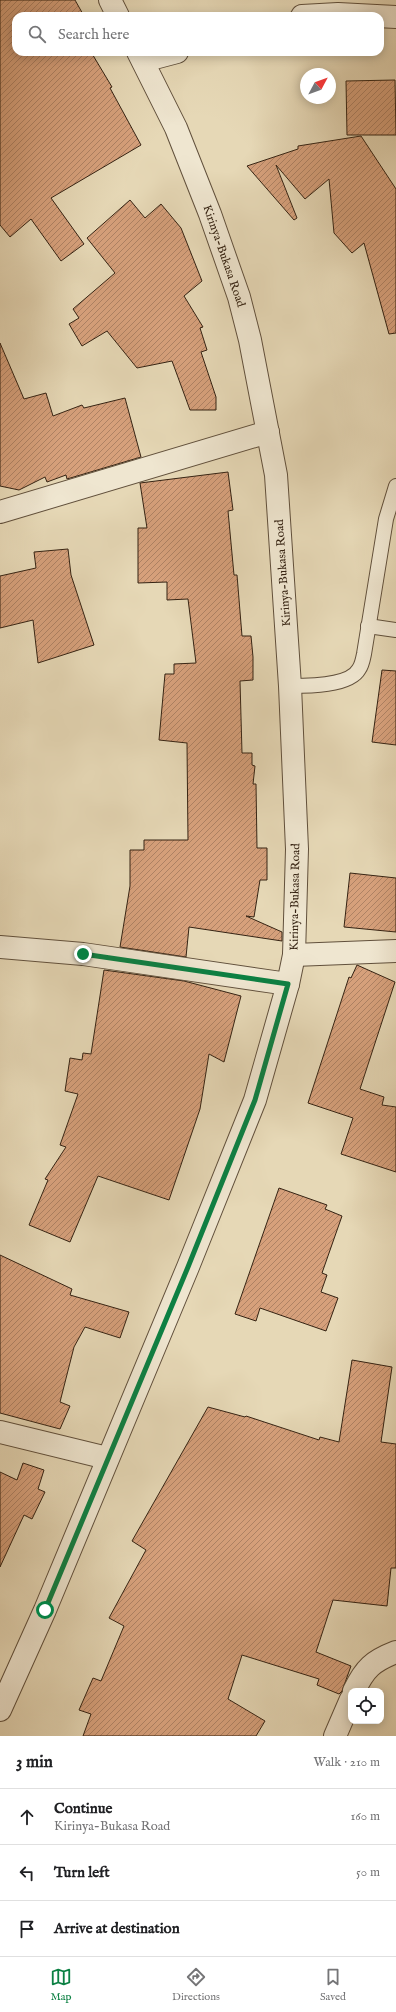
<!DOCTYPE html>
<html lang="en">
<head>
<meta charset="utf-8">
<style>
  body { margin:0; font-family:"IM FELL English",serif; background:#f2f2f2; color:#202124 }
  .controls { position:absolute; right:12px; bottom:12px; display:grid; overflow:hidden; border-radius:8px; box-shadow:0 2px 10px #0003 }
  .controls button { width:36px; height:36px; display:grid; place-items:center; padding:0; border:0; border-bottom:1px solid #e0e0e0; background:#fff; color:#202124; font:20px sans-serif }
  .compass { position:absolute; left:300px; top:68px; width:36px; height:36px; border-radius:50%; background:#fff; box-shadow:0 2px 10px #0003; rotate:49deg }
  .stop { position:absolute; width:12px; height:12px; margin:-9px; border:3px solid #0b8043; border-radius:50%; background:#fff }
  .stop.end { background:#0b8043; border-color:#fff; box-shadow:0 1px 4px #0008 }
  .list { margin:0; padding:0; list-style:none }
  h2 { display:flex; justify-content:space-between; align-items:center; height:52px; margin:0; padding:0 16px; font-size:17px }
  h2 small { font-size:13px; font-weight:400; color:#757577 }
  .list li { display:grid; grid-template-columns:26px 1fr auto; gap:12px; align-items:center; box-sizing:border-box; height:56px; padding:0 16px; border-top:1px solid #e0e0e0 }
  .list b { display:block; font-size:15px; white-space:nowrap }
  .list p { margin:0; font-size:13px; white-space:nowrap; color:#757577 }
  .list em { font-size:13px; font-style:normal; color:#757577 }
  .icon { flex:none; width:22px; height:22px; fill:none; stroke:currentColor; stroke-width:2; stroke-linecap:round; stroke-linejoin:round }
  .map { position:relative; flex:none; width:396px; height:1736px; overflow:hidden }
  .search { position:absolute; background:#fff; box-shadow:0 2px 10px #0003; left:12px; right:12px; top:12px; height:44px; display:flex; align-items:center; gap:10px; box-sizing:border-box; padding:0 14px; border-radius:12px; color:#757577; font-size:15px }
  .sheet { height:220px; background:#fff }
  nav { display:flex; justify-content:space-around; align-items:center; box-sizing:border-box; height:56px; border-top:1px solid #e0e0e0; background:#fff; font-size:11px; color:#757577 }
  nav a { display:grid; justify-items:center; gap:2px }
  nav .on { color:#0b8043 }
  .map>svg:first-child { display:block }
</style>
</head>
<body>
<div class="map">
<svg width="396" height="1736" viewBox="0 0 396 1736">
  <defs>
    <pattern id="building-hatch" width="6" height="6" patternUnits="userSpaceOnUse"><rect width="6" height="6" fill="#d6a07b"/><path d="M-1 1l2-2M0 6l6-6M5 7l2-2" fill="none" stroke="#ae8264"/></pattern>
  </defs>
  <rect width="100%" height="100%" fill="#e6d8b6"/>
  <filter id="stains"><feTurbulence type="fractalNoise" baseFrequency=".005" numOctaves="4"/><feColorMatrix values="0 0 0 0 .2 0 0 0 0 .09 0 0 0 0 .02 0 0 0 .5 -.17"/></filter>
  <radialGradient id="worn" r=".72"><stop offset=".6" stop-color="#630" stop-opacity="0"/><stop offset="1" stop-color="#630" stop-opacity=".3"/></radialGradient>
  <g fill="url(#building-hatch)" stroke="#352313">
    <path d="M0,0h75l9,16h-68v36h75l21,35 -2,1 31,57 -90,53 33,46 -23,17 -30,-42 -21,18 -10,-12z"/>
    <path d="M395,80l1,55h-49l-1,-54z"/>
    <path d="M361,136l35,53v144l-7,1 -25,-91 -12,10 -18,-20 -5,-54 -24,20 -29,-34 21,53 -3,2 -47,-54 51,-17v-3z"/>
    <path d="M130,200l15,18 16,-14 20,24 21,53 -18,15 19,31 -3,1 7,22 -6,2 15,45v13h-26l-18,-49 -35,7 -30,-37 -25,15 -13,-22 10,-6 -6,-9 42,-36 -28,-35z"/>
    <path d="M0,343l24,56 22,-6 7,23 29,-11 2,3 41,-10 16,59 -74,22 -1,-4 -19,7 -2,-5 -26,13 -19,-4z"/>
    <path d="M228,472l5,38 -5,1 6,64h3l5,61h9l2,21v23l-13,1 2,72h10v12l3,1 -2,18h3l1,64h10v32h-7l-6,37 -8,-1 36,16v9l-93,-14 -3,30 -66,-10 10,-61v-36h14v-10h44l-1,-97 -28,-3 6,-66h9v-10l22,-1 -8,-64 -21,1v-18l-29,1v-55h9l-7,-45z"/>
    <path d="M68,549l3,26 23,70 -56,18 -5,-43 -33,8v-52l36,-8 -2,-16z"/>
    <path d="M382,670l14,1v74l-24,-3z"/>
    <path d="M350,873l46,5v54l-52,-5z"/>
    <path d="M357,965l38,17 -35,107 24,8 -2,8 14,2v65l-55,-18 12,-36 -45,-15 41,-126 2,1z"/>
    <path d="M104,970l80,11 57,15 -17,66 -15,-8 -9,55 -31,91 -71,-24 -28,66 -41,-17 19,-45 -3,-1 21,-32 -6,-2 18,-51 -13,-3 5,-33 12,2 1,-7 8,1z"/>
    <path d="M279,1188l48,17 -2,4 17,7 -20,57 5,2 -6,17 17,6 -12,33 -66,-23 -4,13 -21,-7z"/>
    <path d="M0,1255l72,34 -2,6 59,17 -9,26 -35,-11 -11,20 -14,55 10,4 -10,23 -60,-16z"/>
    <path d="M352,1360l40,7 -11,75 15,2v124h-5l-4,38 -54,-6 -17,52 35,14 -9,25 -3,3 -22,-9 2,-6 -77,-24 -14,44 37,22 -9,15h-173l8,-22 -12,-4 14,-32 8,3 23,-55 -15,-8 37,-68 -14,-9 76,-134 37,10 1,-1 73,24 1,-3 19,5z"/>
    <path d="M23,1463l21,7 -6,19 7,3 -13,27 -8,-4 -24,52v-95l17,8z"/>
  </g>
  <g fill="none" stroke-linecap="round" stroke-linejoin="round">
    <g stroke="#61503c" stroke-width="16">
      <g id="lane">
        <path d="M368,626l28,4"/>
        <path d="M290,686c17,0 60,0 69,-17 3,-4 4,-10 5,-15l22,-135 10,-33"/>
      </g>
    </g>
    <g stroke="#61503c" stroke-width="24">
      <g id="street">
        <path d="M110,0l8,16"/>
        <path d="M302,16l36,-2 58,3"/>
        <path d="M143,61l34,-9"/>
        <path d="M0,512l268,-80"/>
        <path d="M0,947l83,7 205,30"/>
        <path d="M294,955l102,-4"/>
        <path d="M0,1432l107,26"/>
        <path d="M354,1691c11,-23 19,-30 42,-39"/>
        <path d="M0,1710l45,-100 143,-343 67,-167 33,-116 6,-29 3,-106 -7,-163 -14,-211 -26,-135 -11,-43 -29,-83 -34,-86 -38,-76"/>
        <path d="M335,1736l16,-37"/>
      </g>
    </g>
    <use href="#lane" stroke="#efe6d0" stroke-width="14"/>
    <use href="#street" stroke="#efe6d0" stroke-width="22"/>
  </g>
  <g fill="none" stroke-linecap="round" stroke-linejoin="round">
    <path stroke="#0b8043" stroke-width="5" d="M45,1610l143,-343 67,-167 33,-116 -205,-30"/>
  </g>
  <g text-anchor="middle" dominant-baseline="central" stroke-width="3.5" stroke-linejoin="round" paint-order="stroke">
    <g font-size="12" fill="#352313" stroke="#efe6d0">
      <text transform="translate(224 256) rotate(71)">Kirinya-Bukasa Road</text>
      <text transform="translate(283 573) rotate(-94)">Kirinya-Bukasa Road</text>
      <text transform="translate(295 897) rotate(-89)">Kirinya-Bukasa Road</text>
    </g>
  </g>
  <rect width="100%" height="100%" filter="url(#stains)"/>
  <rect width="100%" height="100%" fill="url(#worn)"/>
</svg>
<div class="controls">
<button><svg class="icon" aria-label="locate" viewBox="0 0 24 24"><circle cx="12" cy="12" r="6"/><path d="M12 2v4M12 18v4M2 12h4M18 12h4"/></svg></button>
</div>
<svg class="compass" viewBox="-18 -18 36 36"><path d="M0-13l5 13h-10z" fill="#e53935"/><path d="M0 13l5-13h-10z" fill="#757577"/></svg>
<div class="stop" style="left:45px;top:1610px"></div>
<div class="stop end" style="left:83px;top:954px"></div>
<div class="search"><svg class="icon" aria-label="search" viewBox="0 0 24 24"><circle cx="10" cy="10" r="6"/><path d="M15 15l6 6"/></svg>Search here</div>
</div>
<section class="sheet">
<h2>3 min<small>Walk · 210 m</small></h2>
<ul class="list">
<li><svg class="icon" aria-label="ahead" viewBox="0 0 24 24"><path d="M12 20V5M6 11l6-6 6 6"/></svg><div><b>Continue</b><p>Kirinya-Bukasa Road</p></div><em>160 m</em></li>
<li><svg class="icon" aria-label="left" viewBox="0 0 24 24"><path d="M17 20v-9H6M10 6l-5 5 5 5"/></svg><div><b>Turn left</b></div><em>50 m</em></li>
<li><svg class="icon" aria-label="arrive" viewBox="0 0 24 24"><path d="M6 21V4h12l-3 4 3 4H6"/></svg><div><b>Arrive at destination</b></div></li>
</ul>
</section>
<nav>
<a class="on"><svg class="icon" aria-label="map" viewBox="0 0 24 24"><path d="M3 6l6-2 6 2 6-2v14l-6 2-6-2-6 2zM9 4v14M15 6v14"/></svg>Map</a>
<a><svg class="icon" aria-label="directions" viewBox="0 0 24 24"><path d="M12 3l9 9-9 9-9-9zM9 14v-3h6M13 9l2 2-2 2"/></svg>Directions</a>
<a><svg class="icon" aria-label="saved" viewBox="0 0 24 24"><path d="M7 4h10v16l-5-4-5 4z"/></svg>Saved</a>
</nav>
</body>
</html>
